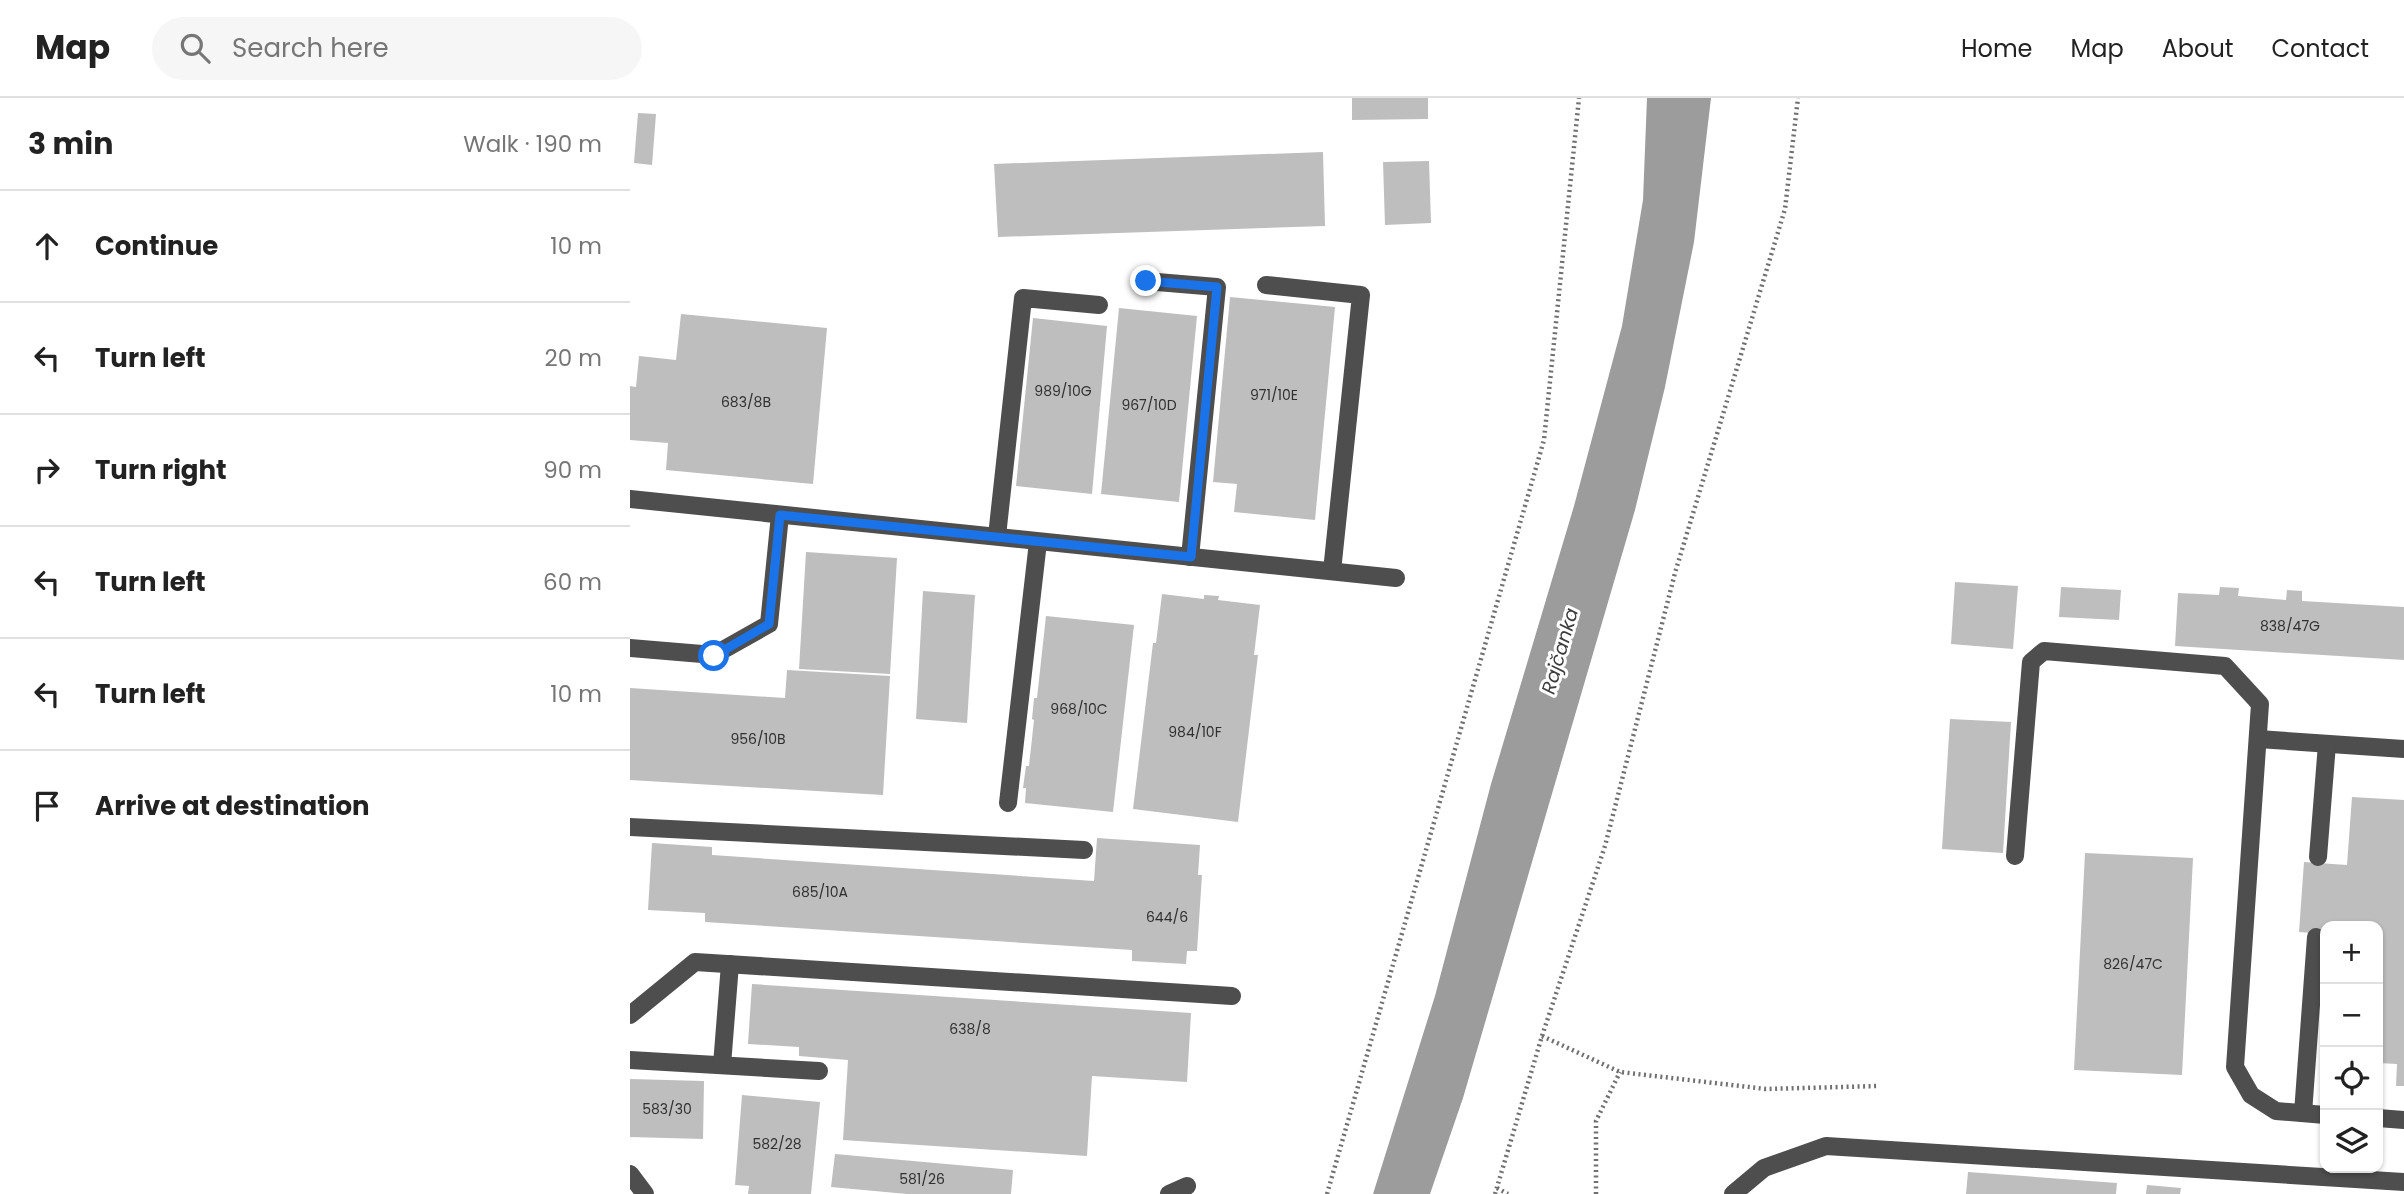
<!DOCTYPE html>
<html lang="en">
<head>
<meta charset="utf-8">
<style>
  body { margin:0; font-family:Poppins,sans-serif; background:#f6f6f6; color:#222 }
  .controls { position:absolute; right:21px; bottom:21px; display:grid; overflow:hidden; border-radius:14px; box-shadow:0 2px 5px #0004 }
  .controls button { width:63px; height:63px; display:grid; place-items:center; padding:0; border:0; border-bottom:2px solid #e0e0e0; background:#fff; color:#222; font:35px sans-serif }
  .stop { position:absolute; width:21px; height:21px; margin:-16px; border:5px solid #1a73e8; border-radius:50%; background:#fff }
  .stop.end { background:#1a73e8; border-color:#fff; box-shadow:0 2px 7px #0008 }
  .list { margin:0; padding:0; list-style:none }
  h2 { display:flex; justify-content:space-between; align-items:center; height:91px; margin:0; padding:0 28px; font-size:30px }
  h2 small { font-size:23px; font-weight:400; color:#767676 }
  .list li { display:grid; grid-template-columns:46px 1fr auto; gap:21px; align-items:center; box-sizing:border-box; height:112px; padding:0 28px; border-top:2px solid #e0e0e0 }
  .list b { display:block; font-size:26px; white-space:nowrap }
  .list em { font-size:23px; font-style:normal; color:#767676 }
  .icon { flex:none; width:38px; height:38px; fill:none; stroke:currentColor; stroke-width:2; stroke-linecap:round; stroke-linejoin:round }
  .map { position:relative; flex:none; width:1774px; height:1096px; overflow:hidden }
  header { display:flex; align-items:center; gap:42px; box-sizing:border-box; height:98px; padding:0 35px; background:#fff; border-bottom:2px solid #e0e0e0 }
  header strong { font-size:33px }
  nav { display:flex; gap:38px; margin-inline-start:auto; font-size:24px }
  .search { width:490px; height:63px; background:#f6f6f6; display:flex; align-items:center; gap:18px; box-sizing:border-box; padding:0 24px; border-radius:38px; color:#767676; font-size:26px }
  main { display:flex }
  aside { flex:1; background:#fff }
  .map>svg:first-child { display:block }
</style>
</head>
<body>
<header>
<strong>Map</strong>
<div class="search"><svg class="icon" aria-label="search" viewBox="0 0 24 24"><circle cx="10" cy="10" r="6"/><path d="M15 15l6 6"/></svg>Search here</div>
<nav><a>Home</a><a>Map</a><a>About</a><a>Contact</a></nav>
</header>
<main>
<aside>
<h2>3 min<small>Walk · 190 m</small></h2>
<ul class="list">
<li><svg class="icon" aria-label="ahead" viewBox="0 0 24 24"><path d="M12 20V5M6 11l6-6 6 6"/></svg><div><b>Continue</b></div><em>10 m</em></li>
<li><svg class="icon" aria-label="left" viewBox="0 0 24 24"><path d="M17 20v-9H6M10 6l-5 5 5 5"/></svg><div><b>Turn left</b></div><em>20 m</em></li>
<li><svg class="icon" aria-label="right" viewBox="0 0 24 24"><path d="M7 20v-9h11M14 6l5 5-5 5"/></svg><div><b>Turn right</b></div><em>90 m</em></li>
<li><svg class="icon" aria-label="left" viewBox="0 0 24 24"><path d="M17 20v-9H6M10 6l-5 5 5 5"/></svg><div><b>Turn left</b></div><em>60 m</em></li>
<li><svg class="icon" aria-label="left" viewBox="0 0 24 24"><path d="M17 20v-9H6M10 6l-5 5 5 5"/></svg><div><b>Turn left</b></div><em>10 m</em></li>
<li><svg class="icon" aria-label="arrive" viewBox="0 0 24 24"><path d="M6 21V4h12l-3 4 3 4H6"/></svg><div><b>Arrive at destination</b></div></li>
</ul>
</aside>
<div class="map">
<svg width="1774" height="1096" viewBox="0 0 1774 1096">
  <rect width="100%" height="100%" fill="#fff"/>
  <path fill="#9c9c9c" d="M1017,0h64l-17,144 -29,145 -30,123 -172,588 -33,96h-57l62,-198 56,-212 83,-278 48,-180 21,-126z"/>
  <g fill="#bebebe">
    <path d="M722,0h76v21l-76,1z"/>
    <path d="M8,15l18,1 -4,51 -18,-2z"/>
    <path d="M693,54l2,74 -327,11 -4,-73z"/>
    <path d="M799,63l2,62 -46,2 -2,-63z"/>
    <path d="M600,199l105,10 -20,213 -81,-8 3,-28 -24,-2z"/>
    <path d="M489,210l78,8 -18,186 -78,-8z"/>
    <path d="M51,216l146,14 -14,156 -147,-14 2,-27 -38,-3v-54l6,1 3,-31 37,4z"/>
    <path d="M403,220l74,8 -15,168 -76,-8z"/>
    <path d="M176,454l91,6 -7,116 -91,-5z"/>
    <path d="M1325,484l63,4 -5,63 -62,-5z"/>
    <path d="M1431,489l60,3 -2,30 -60,-3z"/>
    <path d="M1590,489l19,1 -1,8 48,4 1,-10 15,1v10l102,6v53l-229,-14 3,-53 41,2z"/>
    <path d="M293,493l52,4 -8,128 -51,-4z"/>
    <path d="M532,496l42,5v-4l15,1 -1,4 42,5 -6,50h4l-20,167 -105,-13 20,-166h3z"/>
    <path d="M416,518l88,9 -21,187 -88,-9 1,-15h-3l3,-22h3l5,-46 -2,-1 2,-21h3z"/>
    <path d="M157,572l103,6 -7,119 -253,-15v-92l155,10z"/>
    <path d="M1320,621l61,3 -8,131 -61,-4z"/>
    <path d="M1722,699l52,3v286h-8l1,-22 -19,-1v-137h-53v8l-26,-2 5,-70 43,3z"/>
    <path d="M467,740l103,7 -2,30h4l-5,76h-10l-1,13 -54,-3v-11l-427,-28v-9l-57,-3 4,-67 60,4v8l382,26z"/>
    <path d="M1455,755l108,5 -11,217 -108,-5z"/>
    <path d="M122,886l439,29 -4,69 -95,-6 -5,80 -244,-16 5,-80 -49,-4v-9l-51,-3z"/>
    <path d="M0,981l74,2 -1,58 -73,-2z"/>
    <path d="M112,997l78,7 -9,92h-63l1,-8 -14,-1z"/>
    <path d="M205,1056l178,16 -2,24h-104l-76,-7z"/>
    <path d="M1338,1074l149,11 -1,11h-150z"/>
    <path d="M1517,1087l34,3 -1,6h-34z"/>
  </g>
  <g fill="none" stroke-linecap="round" stroke-linejoin="round">
    <g stroke="#707070" stroke-width="4.5" stroke-dasharray="2 3.5" stroke-linecap="butt">
      <path d="M912,938l78,36 146,17 112,-3"/>
      <path d="M867,1090l11,6"/>
      <path d="M697,1096l217,-754 35,-342"/>
      <path d="M865,1096l47,-158 63,-190 70,-273 110,-364 13,-111"/>
      <path d="M966,1096v-73l24,-49"/>
    </g>
    <g stroke="#4e4e4e" stroke-width="18">
      <path d="M515,183l72,6 -27,270"/>
      <path d="M636,187l95,10 -29,276"/>
      <path d="M0,401l766,79"/>
      <path d="M367,438l26,-238 76,7"/>
      <path d="M0,550l84,7 55,-31 11,-109"/>
      <path d="M1628,641l146,10"/>
      <path d="M378,705l30,-261"/>
      <path d="M0,729l454,23"/>
      <path d="M1385,758l16,-194 13,-11 181,15 35,38 -25,363 16,28 25,16 49,4"/>
      <path d="M1688,759l9,-113"/>
      <path d="M0,917l65,-53 537,34"/>
      <path d="M0,962l189,11"/>
      <path d="M92,967l8,-101"/>
      <path d="M1673,1015l13,-176"/>
      <path d="M1748,1020l26,2"/>
      <path d="M0,1076l15,20"/>
      <path d="M539,1096l18,-8"/>
      <path d="M1103,1096l31,-26 62,-22 578,36"/>
    </g>
  </g>
  <g fill="none" stroke-linecap="round" stroke-linejoin="round">
    <path stroke="#1a73e8" stroke-width="9" d="M84,558l55,-32 11,-109 411,42 26,-270 -71,-6"/>
  </g>
  <g text-anchor="middle" dominant-baseline="central" stroke-width="6" stroke-linejoin="round" paint-order="stroke">
    <g font-size="14" fill="#303030">
      <text x="433" y="293">989/10G</text>
      <text x="644" y="297">971/10E</text>
      <text x="116" y="304">683/8B</text>
      <text x="519" y="307">967/10D</text>
      <text x="1660" y="528">838/47G</text>
      <text x="449" y="611">968/10C</text>
      <text x="565" y="634">984/10F</text>
      <text x="128" y="641">956/10B</text>
      <text x="190" y="794">685/10A</text>
      <text x="537" y="819">644/6</text>
      <text x="1503" y="866">826/47C</text>
      <text x="340" y="931">638/8</text>
      <text x="37" y="1011">583/30</text>
      <text x="147" y="1046">582/28</text>
      <text x="292" y="1081">581/26</text>
    </g>
    <g font-size="19" font-style="italic" fill="#3d3d3d" stroke="#fff">
      <text transform="translate(930 553) rotate(-74)">Rajčanka</text>
    </g>
  </g>
</svg>
<div class="controls">
<button>+</button>
<button>−</button>
<button><svg class="icon" aria-label="locate" viewBox="0 0 24 24"><circle cx="12" cy="12" r="6"/><path d="M12 2v4M12 18v4M2 12h4M18 12h4"/></svg></button>
<button><svg class="icon" aria-label="layers" viewBox="0 0 24 24"><path d="M12 4l9 5-9 5-9-5zM3 14l9 5 9-5"/></svg></button>
</div>
<div class="stop" style="left:84px;top:558px"></div>
<div class="stop end" style="left:516px;top:183px"></div>
</div>
</main>
</body>
</html>
